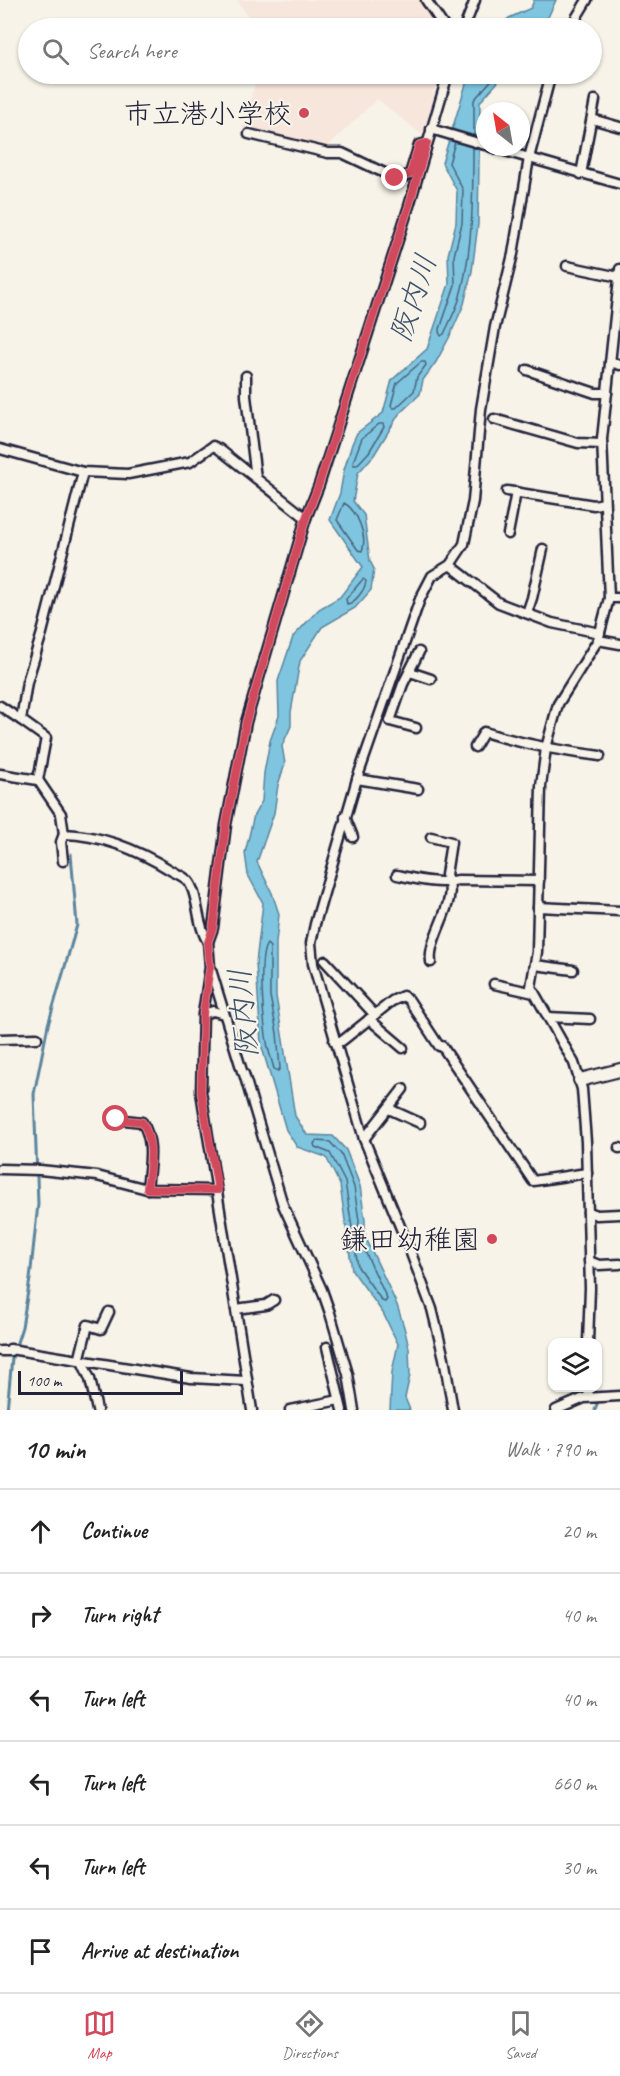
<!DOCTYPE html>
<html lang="en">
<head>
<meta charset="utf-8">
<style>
  body { margin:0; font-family:Caveat,"Klee One",sans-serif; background:#f2f2f2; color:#222 }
  .controls { position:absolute; right:18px; bottom:18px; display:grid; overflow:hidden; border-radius:12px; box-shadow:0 2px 4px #0004 }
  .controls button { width:54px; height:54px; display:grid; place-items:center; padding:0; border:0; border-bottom:2px solid #e0e0e0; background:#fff; color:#222; font:30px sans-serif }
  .compass { position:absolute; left:476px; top:102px; width:54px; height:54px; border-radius:50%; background:#fff; box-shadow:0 2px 4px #0004; rotate:329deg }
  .scale { position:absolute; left:18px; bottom:15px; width:165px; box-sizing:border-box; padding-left:6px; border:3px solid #22223b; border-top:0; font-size:16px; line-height:21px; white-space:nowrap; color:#22223b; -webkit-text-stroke:4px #f7f3e8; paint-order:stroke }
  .stop { position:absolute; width:18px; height:18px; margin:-14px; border:4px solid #d1495b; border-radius:50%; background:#fff }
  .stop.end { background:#d1495b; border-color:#fff; box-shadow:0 2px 6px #0008 }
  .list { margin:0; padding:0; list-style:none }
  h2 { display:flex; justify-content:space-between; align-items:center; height:78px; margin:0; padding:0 24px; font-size:26px }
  h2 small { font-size:20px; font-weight:400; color:#767676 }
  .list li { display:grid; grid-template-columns:39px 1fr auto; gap:18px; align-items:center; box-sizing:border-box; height:84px; padding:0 24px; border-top:2px solid #e0e0e0 }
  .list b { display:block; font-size:22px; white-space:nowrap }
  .list em { font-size:20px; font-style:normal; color:#767676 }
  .icon { flex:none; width:33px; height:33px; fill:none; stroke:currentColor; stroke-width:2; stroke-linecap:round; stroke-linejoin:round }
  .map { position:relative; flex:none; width:620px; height:1410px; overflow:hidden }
  .search { position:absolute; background:#fff; box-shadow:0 2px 4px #0004; left:18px; right:18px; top:18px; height:66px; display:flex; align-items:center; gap:15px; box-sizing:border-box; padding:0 21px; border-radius:33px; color:#767676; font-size:22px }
  .sheet { height:582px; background:#fff }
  nav { display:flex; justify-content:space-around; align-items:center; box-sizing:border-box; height:84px; border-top:2px solid #e0e0e0; background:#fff; font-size:16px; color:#767676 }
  nav a { display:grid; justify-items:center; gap:3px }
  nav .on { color:#d1495b }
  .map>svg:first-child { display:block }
</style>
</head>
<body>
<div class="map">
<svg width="620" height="1410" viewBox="0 0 620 1410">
  <rect width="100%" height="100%" fill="#f7f3e8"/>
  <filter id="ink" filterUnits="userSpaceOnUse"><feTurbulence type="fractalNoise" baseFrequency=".0167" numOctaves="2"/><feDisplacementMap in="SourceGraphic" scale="12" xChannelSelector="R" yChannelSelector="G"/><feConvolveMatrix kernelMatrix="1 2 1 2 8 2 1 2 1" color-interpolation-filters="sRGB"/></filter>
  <g filter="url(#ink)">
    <g fill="#f7e6dc">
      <path d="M237,0h183l19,28h-183z"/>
      <path d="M258,74h183l-8,19 3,5 -11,39 -48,-38 -51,49 -84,-20z"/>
    </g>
    <g fill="#7fc5df" stroke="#5a849d" stroke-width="1.5">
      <path d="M534,0h22l-13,28h-46l12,-10 22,-10z"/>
      <path d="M469,74h36l-25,28 -2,122 -6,47 -8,33 -15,34 -13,24 -13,18 -3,14 -21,20 -25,41 -16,18 -5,28 11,14 6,46 4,8 -3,21 -16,18 -33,19 -22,34 -9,51v14l-9,20 3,18 -7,21 -4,28 -17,49 15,31 7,21 -3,29v53l19,120 12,19 26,1 13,14 14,36 5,34v16l32,69 7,22 5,21 1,27 -5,23 5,12h-20l2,-38 6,-28 -15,-31 -31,-43 -12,-85 -14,-28 -29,-10 -11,-17 -25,-86 -5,-81 7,-60 -15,-28 -3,-22 9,-38 8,-14 2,-28 6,-32 9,-25 -1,-35 15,-44 26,-28 21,-12 23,-30 -33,-47 10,-27 4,-23 8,-26 5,-11 26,-20 9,-33 35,-31 22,-65 -1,-29 8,-32 1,-32 -15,-28z"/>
    </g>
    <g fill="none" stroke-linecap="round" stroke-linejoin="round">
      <g stroke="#47637d" stroke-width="1.5">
        <path d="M474,136v-36l23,-26"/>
        <path d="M455,142l-6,21 14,27 -1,33 -8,33 1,29 -16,47 2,4 3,-2c5,-11 11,-22 15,-34 14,-49 14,-102 14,-153"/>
        <path d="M421,362h4l1,3 -9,12 -3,14 -18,17h-3l-2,-3 6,-22z"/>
        <path d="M379,424h4l1,3 -15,25 -12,13h-3l-1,-3 9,-24z"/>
        <path d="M344,503c13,7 24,34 18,48l-4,-1 -21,-30z"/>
        <path d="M363,579l3,2c-1,9 -11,22 -19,23l-1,-5z"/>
        <path d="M267,944l3,3v49l7,37 3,35 -2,3 -4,-2c-2,-9 -6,-18 -7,-27 -3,-18 -10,-86 0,-98z"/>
        <path d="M316,1141l14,1 11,12 13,33 5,34 -1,15 29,63 -2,3 -3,-1 -24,-34 -13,-85 -15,-29 -15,-6 -1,-3z"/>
      </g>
      <g stroke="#5a849d" stroke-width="3">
        <path d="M7,1410l5,-52 10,-31 8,-48 8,-75 -4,-110 14,-69 29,-100 -6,-71"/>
        <path d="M595,1410l6,-18"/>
      </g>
      <g stroke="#22223b" stroke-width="13">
        <g id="street">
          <path d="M426,0l19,28"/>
          <path d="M464,28l11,-28"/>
          <path d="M570,28l17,-28"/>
          <path d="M592,119l28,8"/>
          <path d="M431,129l54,16"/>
          <path d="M249,134l79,19h14l53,25h6l9,-4 9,-29 8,-2"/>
          <path d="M491,147l129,37"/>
          <path d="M581,174l14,-74"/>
          <path d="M567,266l52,11"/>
          <path d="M610,362l10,3"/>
          <path d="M527,370l68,23h12"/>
          <path d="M246,376v20l10,82"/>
          <path d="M494,419l84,24 24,1"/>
          <path d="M0,449l83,23 45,2 62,-12 23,-16 6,3 87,69"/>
          <path d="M507,491l87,14 10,-2"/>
          <path d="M508,534l8,-42"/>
          <path d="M450,565l49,38 53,20 48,10"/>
          <path d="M609,598h11"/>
          <path d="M527,613l5,-15 11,-49"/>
          <path d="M598,640l22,4"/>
          <path d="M410,672l21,7"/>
          <path d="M0,706l21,14"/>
          <path d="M416,728l-26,-7 13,-37 16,-32"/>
          <path d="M475,747l9,-15c38,12 76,19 116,24"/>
          <path d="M0,774l38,6 23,34 3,20c39,1 76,17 108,37 5,3 13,6 16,10 11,13 8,43 20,61"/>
          <path d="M357,779l61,10"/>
          <path d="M38,780l8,-42 -25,-18 6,-38 15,-49 41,-161"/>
          <path d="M345,817l8,20"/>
          <path d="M63,861l-2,-19 3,-8"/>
          <path d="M397,875c19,4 41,10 61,5l81,1"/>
          <path d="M538,907l82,4"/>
          <path d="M325,961l49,53"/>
          <path d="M431,962c-4,-26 30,-62 15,-87l5,-33 -20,-5"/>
          <path d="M535,965l38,5"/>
          <path d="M211,970l31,101 2,3 39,131 39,85 8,23 18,61 6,36"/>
          <path d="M494,984l40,9"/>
          <path d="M203,1014l10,-3 11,3"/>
          <path d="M548,1017l42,2"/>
          <path d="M369,1019l34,29"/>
          <path d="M0,1039l37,-1"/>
          <path d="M334,1041h8l50,-40 11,-5 6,4 30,46h3l91,135 54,-8"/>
          <path d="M389,1109l31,14"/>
          <path d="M116,1119l26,3c13,20 7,44 5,67"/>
          <path d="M364,1139l39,-50"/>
          <path d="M619,1148h1"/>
          <path d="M0,1169l40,1 57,6 50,13 70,1"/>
          <path d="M588,1212l9,3 23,-1"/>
          <path d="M589,1261l10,4 21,-1"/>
          <path d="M236,1309l30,-4 8,-5"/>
          <path d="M588,1342l2,-54 -4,-146 -4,-53 -8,-26 -43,-76 6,-35 4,-166 5,-38 12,-44 40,-64 11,-42 -7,-159 18,-170"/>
          <path d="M327,1347l15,63"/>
          <path d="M10,1349l181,29 55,3"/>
          <path d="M0,1351h10"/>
          <path d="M588,1388l1,9"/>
          <path d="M97,1410l-7,-31 -10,-22 8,-32 13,4 8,-17"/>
          <path d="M252,1410l-51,-318 2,-78 7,-47 -2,-25 5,-14 13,-103 20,-103 60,-204 13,-33 90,-279 39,-132"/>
          <path d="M290,1410l49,-10"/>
          <path d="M453,1410l-9,-52 -12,-49 -23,-61 -45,-109 -51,-175 -2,-21 4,-19 42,-145 63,-180 12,-23 18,-11 14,-21 9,-43 8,-92 14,-82 18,-73 16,-96 22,-84"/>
          <path d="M556,1410l28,-12 36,-2"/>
        </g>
      </g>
      <g stroke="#22223b" stroke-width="16">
        <path id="secondary" d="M580,1080l40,-10"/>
      </g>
      <use href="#street" stroke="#f7f3e8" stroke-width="8"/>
      <use href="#secondary" stroke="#f7f3e8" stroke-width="12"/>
    </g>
  </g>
  <g fill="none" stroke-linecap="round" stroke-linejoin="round" filter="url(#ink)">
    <path stroke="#d1495b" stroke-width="8" d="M116,1119l26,3c13,20 8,44 5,67l71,1 -17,-98 2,-78 7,-47 -2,-25 5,-14 13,-103 20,-103 60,-204 13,-34 90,-278 18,-63 -8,2 -9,29 -9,4h-6"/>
  </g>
  <g fill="#d1495b" stroke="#f7f3e8" stroke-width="2">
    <circle cx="304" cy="113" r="6"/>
    <circle cx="492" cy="1239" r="6"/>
  </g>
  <g text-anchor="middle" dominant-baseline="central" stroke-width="4.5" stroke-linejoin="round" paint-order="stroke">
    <g font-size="28" fill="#22223b" stroke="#f7f3e8" text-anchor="end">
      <text x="292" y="113">市立港小学校</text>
      <text x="480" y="1239">鎌田幼稚園</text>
    </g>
    <g font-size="30" font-style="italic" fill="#3e536c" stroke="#f7f3e8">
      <text transform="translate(413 298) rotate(-72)">阪内川</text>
      <text transform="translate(243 1013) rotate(-95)">阪内川</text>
    </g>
  </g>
</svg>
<div class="controls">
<button><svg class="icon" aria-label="layers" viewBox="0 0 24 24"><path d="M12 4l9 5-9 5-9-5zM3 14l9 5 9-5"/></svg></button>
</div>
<svg class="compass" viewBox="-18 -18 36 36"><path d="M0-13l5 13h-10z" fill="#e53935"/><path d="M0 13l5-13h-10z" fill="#767676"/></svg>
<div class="scale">100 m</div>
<div class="stop" style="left:116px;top:1119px"></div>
<div class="stop end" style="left:395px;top:178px"></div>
<div class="search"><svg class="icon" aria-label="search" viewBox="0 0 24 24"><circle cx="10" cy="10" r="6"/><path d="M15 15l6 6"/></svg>Search here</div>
</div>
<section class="sheet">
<h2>10 min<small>Walk · 790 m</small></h2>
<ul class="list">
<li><svg class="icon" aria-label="ahead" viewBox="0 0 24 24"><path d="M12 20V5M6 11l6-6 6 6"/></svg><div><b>Continue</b></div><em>20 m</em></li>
<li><svg class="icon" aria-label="right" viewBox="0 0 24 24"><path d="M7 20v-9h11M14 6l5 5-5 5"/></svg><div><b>Turn right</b></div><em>40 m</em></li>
<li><svg class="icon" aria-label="left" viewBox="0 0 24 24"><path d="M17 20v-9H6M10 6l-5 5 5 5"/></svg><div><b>Turn left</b></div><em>40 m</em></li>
<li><svg class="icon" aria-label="left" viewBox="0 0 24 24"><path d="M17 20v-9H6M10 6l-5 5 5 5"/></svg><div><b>Turn left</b></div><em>660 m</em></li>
<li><svg class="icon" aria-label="left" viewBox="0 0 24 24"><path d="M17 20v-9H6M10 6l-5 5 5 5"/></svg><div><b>Turn left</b></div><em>30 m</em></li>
<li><svg class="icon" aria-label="arrive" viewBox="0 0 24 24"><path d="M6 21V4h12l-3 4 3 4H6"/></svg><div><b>Arrive at destination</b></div></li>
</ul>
</section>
<nav>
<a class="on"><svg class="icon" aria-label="map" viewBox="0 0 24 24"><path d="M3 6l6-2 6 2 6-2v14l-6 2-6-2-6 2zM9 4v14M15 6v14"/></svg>Map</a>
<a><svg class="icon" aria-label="directions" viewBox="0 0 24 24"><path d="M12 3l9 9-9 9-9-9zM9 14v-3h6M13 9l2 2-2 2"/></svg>Directions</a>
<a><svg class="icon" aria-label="saved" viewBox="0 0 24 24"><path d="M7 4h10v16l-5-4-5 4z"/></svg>Saved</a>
</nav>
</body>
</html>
